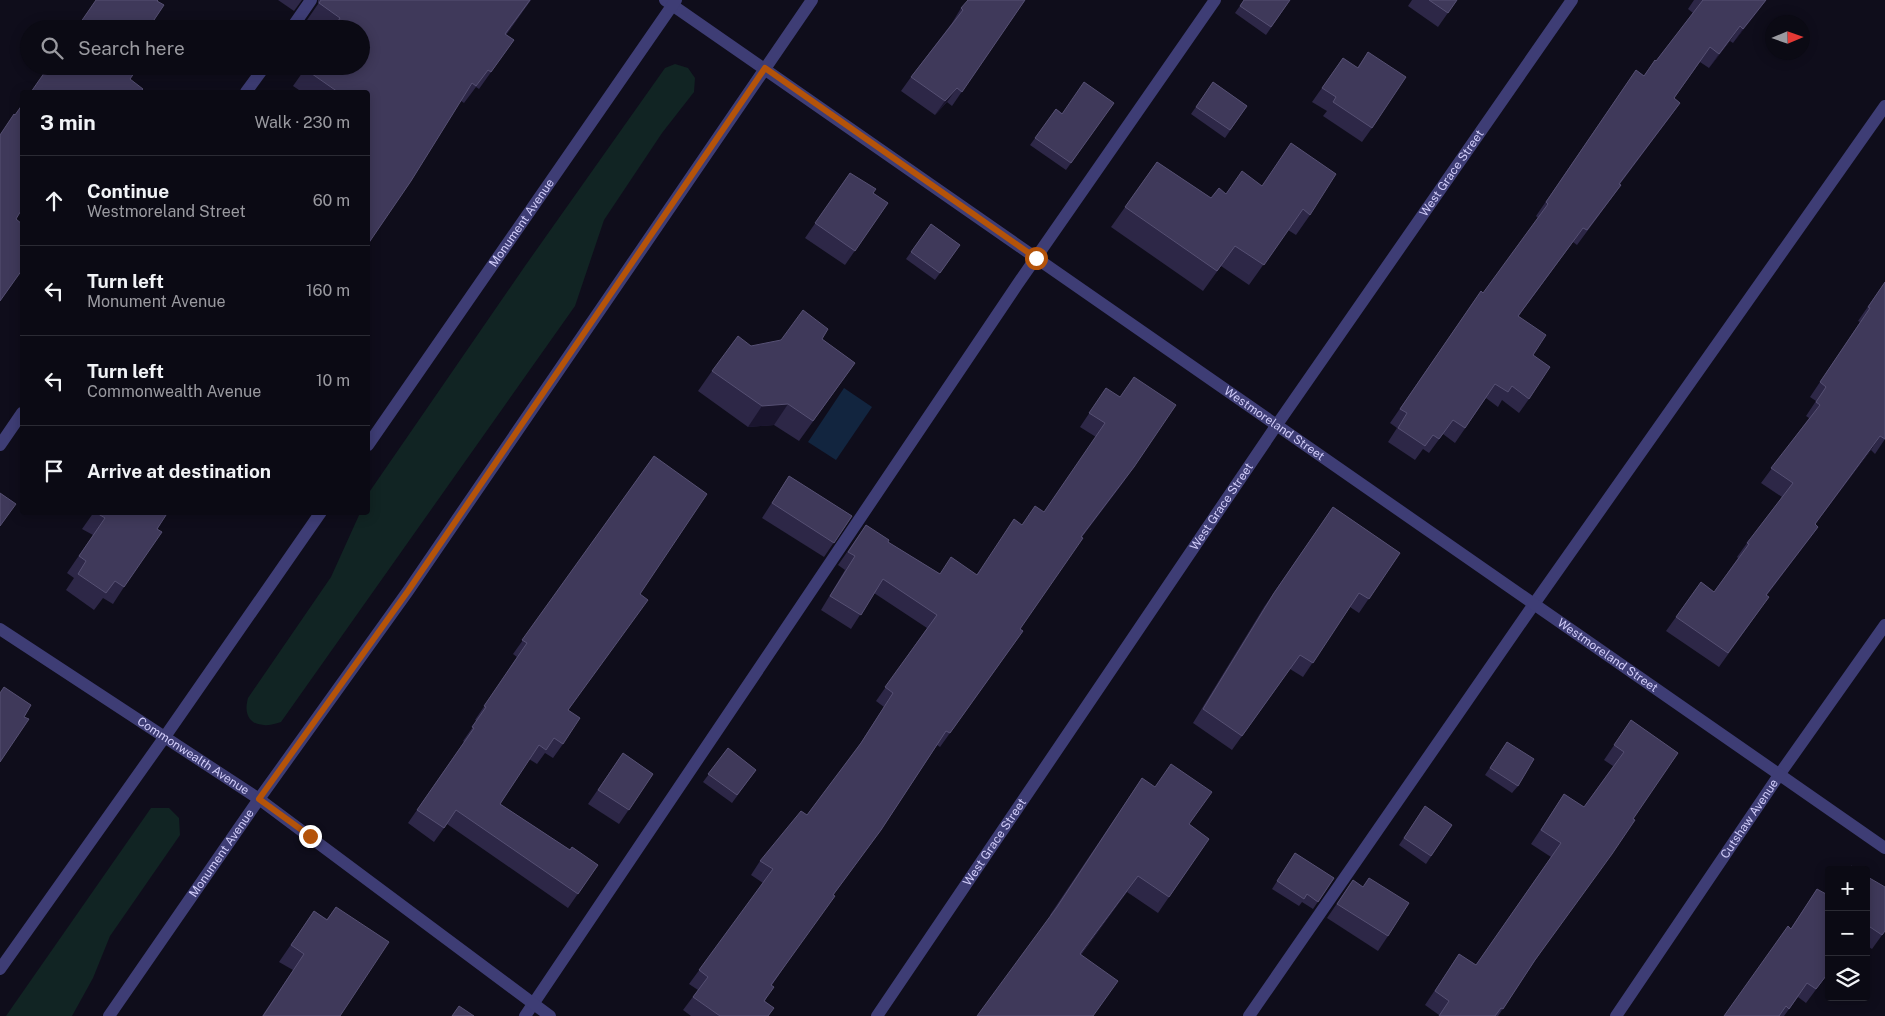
<!DOCTYPE html>
<html lang="en">
<head>
<meta charset="utf-8">
<style>
  body { margin:0; font-family:"Public Sans",sans-serif; background:#191822; color:#f1f3f6 }
  .controls { position:absolute; right:15px; bottom:15px; display:grid; overflow:hidden; border-radius:5px; box-shadow:0 2px 12px #0003 }
  .controls button { width:45px; height:45px; display:grid; place-items:center; padding:0; border:0; border-bottom:1px solid #2b2b34; background:#0b0a14; color:#f1f3f6; font:25px sans-serif }
  .compass { position:absolute; left:1765px; top:15px; width:45px; height:45px; border-radius:50%; background:#0b0a14; box-shadow:0 2px 12px #0003; rotate:88deg }
  .stop { position:absolute; width:15px; height:15px; margin:-11px; border:4px solid #b45309; border-radius:50%; background:#fff }
  .stop.end { background:#b45309; border-color:#fff; box-shadow:0 1px 5px #0008 }
  .list { margin:0; padding:0; list-style:none }
  h2 { display:flex; justify-content:space-between; align-items:center; height:65px; margin:0; padding:0 20px; font-size:21px }
  h2 small { font-size:16px; font-weight:400; color:#9a9aa0 }
  .list li { display:grid; grid-template-columns:32px 1fr auto; gap:15px; align-items:center; box-sizing:border-box; height:90px; padding:0 20px; border-top:1px solid #2b2b34 }
  .list b { display:block; font-size:19px; white-space:nowrap }
  .list p { margin:0; font-size:16px; white-space:nowrap; color:#9a9aa0 }
  .list em { font-size:16px; font-style:normal; color:#9a9aa0 }
  .icon { flex:none; width:28px; height:28px; fill:none; stroke:currentColor; stroke-width:2; stroke-linecap:round; stroke-linejoin:round }
  .map { position:relative; flex:none; width:1885px; height:1016px; overflow:hidden }
  .search { position:absolute; background:#0b0a14; box-shadow:0 2px 12px #0003; left:20px; top:20px; width:350px; height:55px; display:flex; align-items:center; gap:12px; box-sizing:border-box; padding:0 18px; border-radius:28px; color:#9a9aa0; font-size:19px }
  .panel { position:absolute; background:#0b0a14; box-shadow:0 2px 12px #0003; left:20px; top:90px; width:350px; height:425px; border-radius:5px }
  .map>svg:first-child { display:block }
</style>
</head>
<body>
<div class="map">
<svg width="1885" height="1016" viewBox="0 0 1885 1016">
  <rect width="100%" height="100%" fill="#0f0d1b"/>
  <g fill="#112423">
    <path d="M675,64l13,4 7,10 -1,14 -32,41 -58,87 -29,86 -294,416c-21,8 -40,1 -33,-24l83,-121 29,-64 8,-1v-15l2,-6 155,-225 140,-198z"/>
    <path d="M151,808h18l10,10 1,17 -70,101 -17,42 -21,38h-66z"/>
  </g>
  <path fill="#12253f" d="M844,388l28,19 -36,53 -28,-18z"/>
  <g fill="none" stroke-linecap="round" stroke-linejoin="round">
    <g stroke="#3e3d75" stroke-width="12">
      <path d="M291,29l20,-29"/>
      <path d="M246,92l19,-26"/>
      <path d="M0,445l22,-32"/>
      <path d="M525,1016l492,-731 198,-285"/>
      <path d="M1249,1016l285,-412 351,-498"/>
    </g>
    <g stroke="#3e3d75" stroke-width="12">
      <path id="s1" d="M0,629l259,170 291,217"/>
      <path id="s2" d="M877,1016l399,-590 296,-426"/>
      <path id="s3" d="M1616,1016l163,-241 106,-150"/>
    </g>
    <g stroke="#3e3d75" stroke-width="12">
      <path id="s4" d="M665,0l1220,848"/>
      <path id="s5" d="M368,445l308,-445"/>
      <path d="M0,969l164,-231 157,-226"/>
      <path id="s6" d="M109,1016l150,-217 149,-208 404,-591"/>
    </g>
  </g>
  <g fill="#2d2747">
    <path d="M278,0h24l-8,11z"/>
    <path d="M318,0h213l-25,35 8,5 -35,49 -3,-2 -12,16 -3,-2 -93,-9h-66l-9,-6 14,-20 54,-37h-42l-12,-9 11,-16z"/>
    <path d="M1025,0l-73,106 -5,-4 -12,13 -34,-24 10,-14 41,-54 9,-15z"/>
    <path d="M1244,0h46l-24,35 -31,-22z"/>
    <path d="M1412,0h45l-19,27 -30,-21z"/>
    <path d="M1694,0h72l-33,43 -3,-2 -21,27 -9,-6 -26,36 6,5 -10,14 -50,67 1,1 -10,14 -34,46 -4,-3 -55,75 15,38 -4,44 -10,14 -17,-13 -4,7 -12,-9 -31,45 -12,-9 -14,19 -6,-4 -8,11 -27,-18 9,-14 -7,-5 91,-132 2,2 55,-75 -2,-2 100,-146 8,6 11,-16 1,1 37,-48 -5,-4z"/>
    <path d="M1368,52l4,76 -10,14 -39,-26 4,-5 -15,-9 31,-44 14,10z"/>
    <path d="M1213,82l34,24 -22,32 -34,-24z"/>
    <path d="M1114,103l-48,67 -36,-25 26,-36 6,4z"/>
    <path d="M1291,143l19,72 -14,20 -8,-5 -39,55 -28,-19 -18,25 -92,-64 46,-65 54,36 51,-12z"/>
    <path d="M850,173l23,20 15,10 -43,62 -40,-27z"/>
    <path d="M931,224l29,21 -25,35 -29,-21z"/>
    <path d="M1885,282v157l-10,15 -4,-4 -56,74 3,3 -51,68 -8,16 -40,56 -53,-36 35,-49 13,10 24,-34 -1,-1 10,-14 35,-46 -21,-14 48,-65 -3,-2 10,-15 -6,-4 50,-75 -2,-1z"/>
    <path d="M822,339l33,24 -56,78 -25,-16 -26,2 -50,-36 14,-20 39,-25z"/>
    <path d="M1106,388l19,92 -43,57 -62,92 3,2 -83,116 -3,-2 -56,85 -48,65 -61,90 -7,16 9,7 -6,8h-77l-8,-6 15,-20 -9,-6 74,-101 -12,-8 9,-14 47,-46 49,-65 28,-43 -8,-6 51,-73 -53,-35 -23,36 -30,-19 24,-40 -7,-5 28,-40 22,17 52,32 36,1 46,-50 22,-13 52,-75 -16,-10z"/>
    <path d="M654,456l-14,138 -72,116 -5,34 -10,14 -8,-5 -8,11 -8,-5 -29,45 70,46 28,15 -30,43 -121,-84 -13,18 -26,-19 56,-81 -1,-1 14,-20 -2,-1 42,-63 -4,-3z"/>
    <path d="M789,476l63,40 -28,41 -62,-39z"/>
    <path d="M1333,507l67,46 -41,60 -9,-6 -47,70 -13,-8 -58,81 -39,-27 71,-116z"/>
    <path d="M94,512h74l-11,17 -33,58 -11,17 -10,-6 -9,12 -28,-20 8,-12 -7,-5 26,-38 -11,-6z"/>
    <path d="M1631,720l47,33 -146,212 -34,51h-59v-1l-14,-10 34,-51 17,11 75,-108 -20,-13 33,-50 20,13 29,-41 -9,-6z"/>
    <path d="M1507,742l11,44 -6,7 -27,-18z"/>
    <path d="M728,748l28,22 -24,33 -29,-21z"/>
    <path d="M623,753l30,21 -34,50 -31,-20z"/>
    <path d="M1142,778l47,46 20,15 -51,74 -31,-21 -46,63 12,61 -43,-101z"/>
    <path d="M1425,806l27,19 -26,39 -27,-19z"/>
    <path d="M1295,853l39,25 -21,31 -11,-7 -3,4 -27,-17z"/>
    <path d="M1866,876l19,55 -13,18 -6,-4z"/>
    <path d="M1353,880l35,56 -10,15 -51,-33z"/>
    <path d="M1817,889l12,83 -23,31 -8,-6 -14,19h-60l67,-88z"/>
    <path d="M336,907l4,109h-78l31,-46 -14,-8 35,-51 13,8z"/>
  </g>
  <g fill="#1a152e">
    <path d="M1766,0l-10,14 -23,29 10,-14z"/>
    <path d="M1740,26l-10,15 -21,27 10,-14z"/>
    <path d="M957,88l-10,14 -12,13 10,-14z"/>
    <path d="M1680,103l-10,14 -61,81 10,-14z"/>
    <path d="M788,404l-14,21 -26,2 14,-21z"/>
    <path d="M1880,436l-9,14 -66,88 10,-14z"/>
    <path d="M1134,467l-9,13 -54,71 10,-14z"/>
    <path d="M1818,527l-10,14 -52,68 10,-14z"/>
    <path d="M1138,876l-11,16 -58,78 11,-16z"/>
  </g>
  <g fill="#3f395a" stroke="#565073">
    <path d="M96,0h62l-1,1 7,4 -16,24h-72z"/>
    <path d="M321,0h209l-25,34 9,6 -23,32 -3,-2 -12,16 -4,-3 -61,98 -43,63v-152h-30l-33,-23 2,-3h54v-37h-28l7,-11 -21,-15z"/>
    <path d="M968,0h57l-63,92 -5,-4 -12,13 -34,-24 52,-67 -2,-2z"/>
    <path d="M1244,0h46l-19,27 -31,-21z"/>
    <path d="M1429,0h28l-9,13z"/>
    <path d="M1703,0h63l-23,29 -3,-3 -21,28 -9,-7 -36,51 6,5 -61,81 2,1 -34,45 -4,-2 -65,88 28,19 -13,20 17,12 -21,32 -17,-13 -4,6 -13,-8 -30,44 -12,-8 -14,19 -6,-4 -8,11 -27,-18 9,-15 -7,-4 81,-118 2,2 65,-89 -2,-2 90,-132 8,6 11,-16 1,1z"/>
    <path d="M1368,52l38,25 -34,51 -39,-26 3,-5 -14,-9 21,-30 15,10z"/>
    <path d="M49,66h90l-9,13 13,10 -3,3h-109z"/>
    <path d="M1084,82l30,21 -43,60 -36,-25 21,-29 6,5z"/>
    <path d="M1213,82l34,24 -17,24 -34,-23z"/>
    <path d="M22,105v104l-6,10 6,5v46l-22,31v-166l14,-21 1,1z"/>
    <path d="M1291,143l45,31 -26,41 -7,-6 -39,56 -29,-19 -18,25 -92,-64 32,-45 54,36 8,-10 7,6 16,-23 20,15z"/>
    <path d="M850,173l26,16 -3,4 15,10 -33,48 -40,-28z"/>
    <path d="M931,224l29,21 -20,28 -29,-21z"/>
    <path d="M1885,282v157l-5,-3 -65,88 3,3 -52,68 3,2 -41,56 -52,-36 25,-35 13,10 35,-48 -2,-1 46,-60 -22,-15 49,-63 -4,-3 10,-15 -6,-5 50,-74 -2,-1z"/>
    <path d="M803,310l25,19 -6,10 33,24 -42,58 -25,-17 -26,2 -50,-35 26,-35 13,10 30,-6z"/>
    <path d="M1134,377l42,28 -42,62 -53,70 2,1 -63,91 3,2 -73,102 -4,-2 -65,99 -48,65 2,1 -64,89 3,2 -10,14 10,7 -6,8h-48l-27,-19 15,-20 -9,-7 74,-101 -13,-8 41,-50 6,4 54,-72 32,-50 -8,-6 52,-72 -54,-36 -22,36 -31,-19 25,-40 -7,-4 18,-27 23,15 -1,2 52,32 11,-17 26,18 37,-56 8,6 13,-19 9,6 61,-89 -16,-10 17,-25 14,9z"/>
    <path d="M654,456l53,38 -67,100 8,6 -80,110 12,8 -17,26 -9,-6 -8,12 -7,-5 -39,59 70,46 2,-3 26,18 -20,29 -122,-84 -12,18 -27,-18 57,-82 -2,-1 14,-20 -2,-1 43,-63 -5,-3z"/>
    <path d="M789,476l63,40 -18,27 -62,-40z"/>
    <path d="M0,493l16,11 -16,22z"/>
    <path d="M1333,507l67,46 -31,46 -10,-6 -46,70 -13,-8 -58,81 -39,-27 71,-116z"/>
    <path d="M95,512h73l-11,17 5,3 -38,55 -9,-6 -9,12 -28,-19 8,-13 -7,-5 26,-38z"/>
    <path d="M4,687l27,18 -7,12 5,2 -29,43v-69z"/>
    <path d="M1631,720l47,33 -45,66 2,1 -23,34 -77,106 -32,49 -2,-1 -6,8h-56l10,-15 -14,-10 24,-37 17,11 85,-122 -20,-13 23,-36 20,13 40,-55 -10,-7z"/>
    <path d="M1507,742l27,17 -16,27 -28,-18z"/>
    <path d="M728,748l28,22 -19,25 -29,-21z"/>
    <path d="M623,753l30,21 -24,36 -31,-20z"/>
    <path d="M1171,764l41,28 -23,32 20,15 -40,58 -31,-21 -58,78 38,27 -25,35h-116l80,-109 85,-129 13,9z"/>
    <path d="M1425,806l27,19 -21,31 -27,-18z"/>
    <path d="M1295,853l39,25 -16,24 -11,-8 -3,5 -27,-18z"/>
    <path d="M1851,866l6,4h-8z"/>
    <path d="M1866,876l19,11v44l-3,4 -15,-10 -1,2z"/>
    <path d="M1369,878l40,25 -21,33 -51,-32 16,-24 10,7z"/>
    <path d="M1817,889l9,5 3,-4v82l-13,17 -9,-6 -18,26 -3,-3 -7,10h-55l64,-90 3,3z"/>
    <path d="M336,907l53,35 -49,74h-77l41,-62 -13,-9 23,-34 13,9z"/>
    <path d="M459,1006l15,10h-22z"/>
  </g>
  <g fill="none" stroke-linecap="round" stroke-linejoin="round">
    <path stroke="#b45309" stroke-width="6" d="M310,836l-51,-37 149,-208 357,-523 271,190"/>
  </g>
  <g text-anchor="middle" dominant-baseline="central" stroke-width="4" stroke-linejoin="round" paint-order="stroke">
    <g font-size="12" fill="#d1ccf9" stroke="#0f0d1b">
      <text stroke="none"><textPath href="#s2" startOffset="1020">West Grace Street</textPath></text>
      <text stroke="none"><textPath href="#s5" startOffset="270">Monument Avenue</textPath></text>
      <text stroke="none"><textPath href="#s4" startOffset="742">Westmoreland Street</textPath></text>
      <text stroke="none"><textPath href="#s2" startOffset="615">West Grace Street</textPath></text>
      <text stroke="none"><textPath href="#s4" startOffset="1148">Westmoreland Street</textPath></text>
      <text stroke="none"><textPath href="#s1" startOffset="231">Commonwealth Avenue</textPath></text>
      <text stroke="none"><textPath href="#s3" startOffset="238">Cutshaw Avenue</textPath></text>
      <text stroke="none"><textPath href="#s2" startOffset="210">West Grace Street</textPath></text>
      <text stroke="none"><textPath href="#s6" startOffset="198">Monument Avenue</textPath></text>
    </g>
  </g>
</svg>
<div class="controls">
<button>+</button>
<button>−</button>
<button><svg class="icon" aria-label="layers" viewBox="0 0 24 24"><path d="M12 4l9 5-9 5-9-5zM3 14l9 5 9-5"/></svg></button>
</div>
<svg class="compass" viewBox="-18 -18 36 36"><path d="M0-13l5 13h-10z" fill="#e53935"/><path d="M0 13l5-13h-10z" fill="#9a9aa0"/></svg>
<div class="stop" style="left:1036px;top:258px"></div>
<div class="stop end" style="left:310px;top:836px"></div>
<div class="search"><svg class="icon" aria-label="search" viewBox="0 0 24 24"><circle cx="10" cy="10" r="6"/><path d="M15 15l6 6"/></svg>Search here</div>
<section class="panel">
<h2>3 min<small>Walk · 230 m</small></h2>
<ul class="list">
<li><svg class="icon" aria-label="ahead" viewBox="0 0 24 24"><path d="M12 20V5M6 11l6-6 6 6"/></svg><div><b>Continue</b><p>Westmoreland Street</p></div><em>60 m</em></li>
<li><svg class="icon" aria-label="left" viewBox="0 0 24 24"><path d="M17 20v-9H6M10 6l-5 5 5 5"/></svg><div><b>Turn left</b><p>Monument Avenue</p></div><em>160 m</em></li>
<li><svg class="icon" aria-label="left" viewBox="0 0 24 24"><path d="M17 20v-9H6M10 6l-5 5 5 5"/></svg><div><b>Turn left</b><p>Commonwealth Avenue</p></div><em>10 m</em></li>
<li><svg class="icon" aria-label="arrive" viewBox="0 0 24 24"><path d="M6 21V4h12l-3 4 3 4H6"/></svg><div><b>Arrive at destination</b></div></li>
</ul>
</section>
</div>
</body>
</html>
